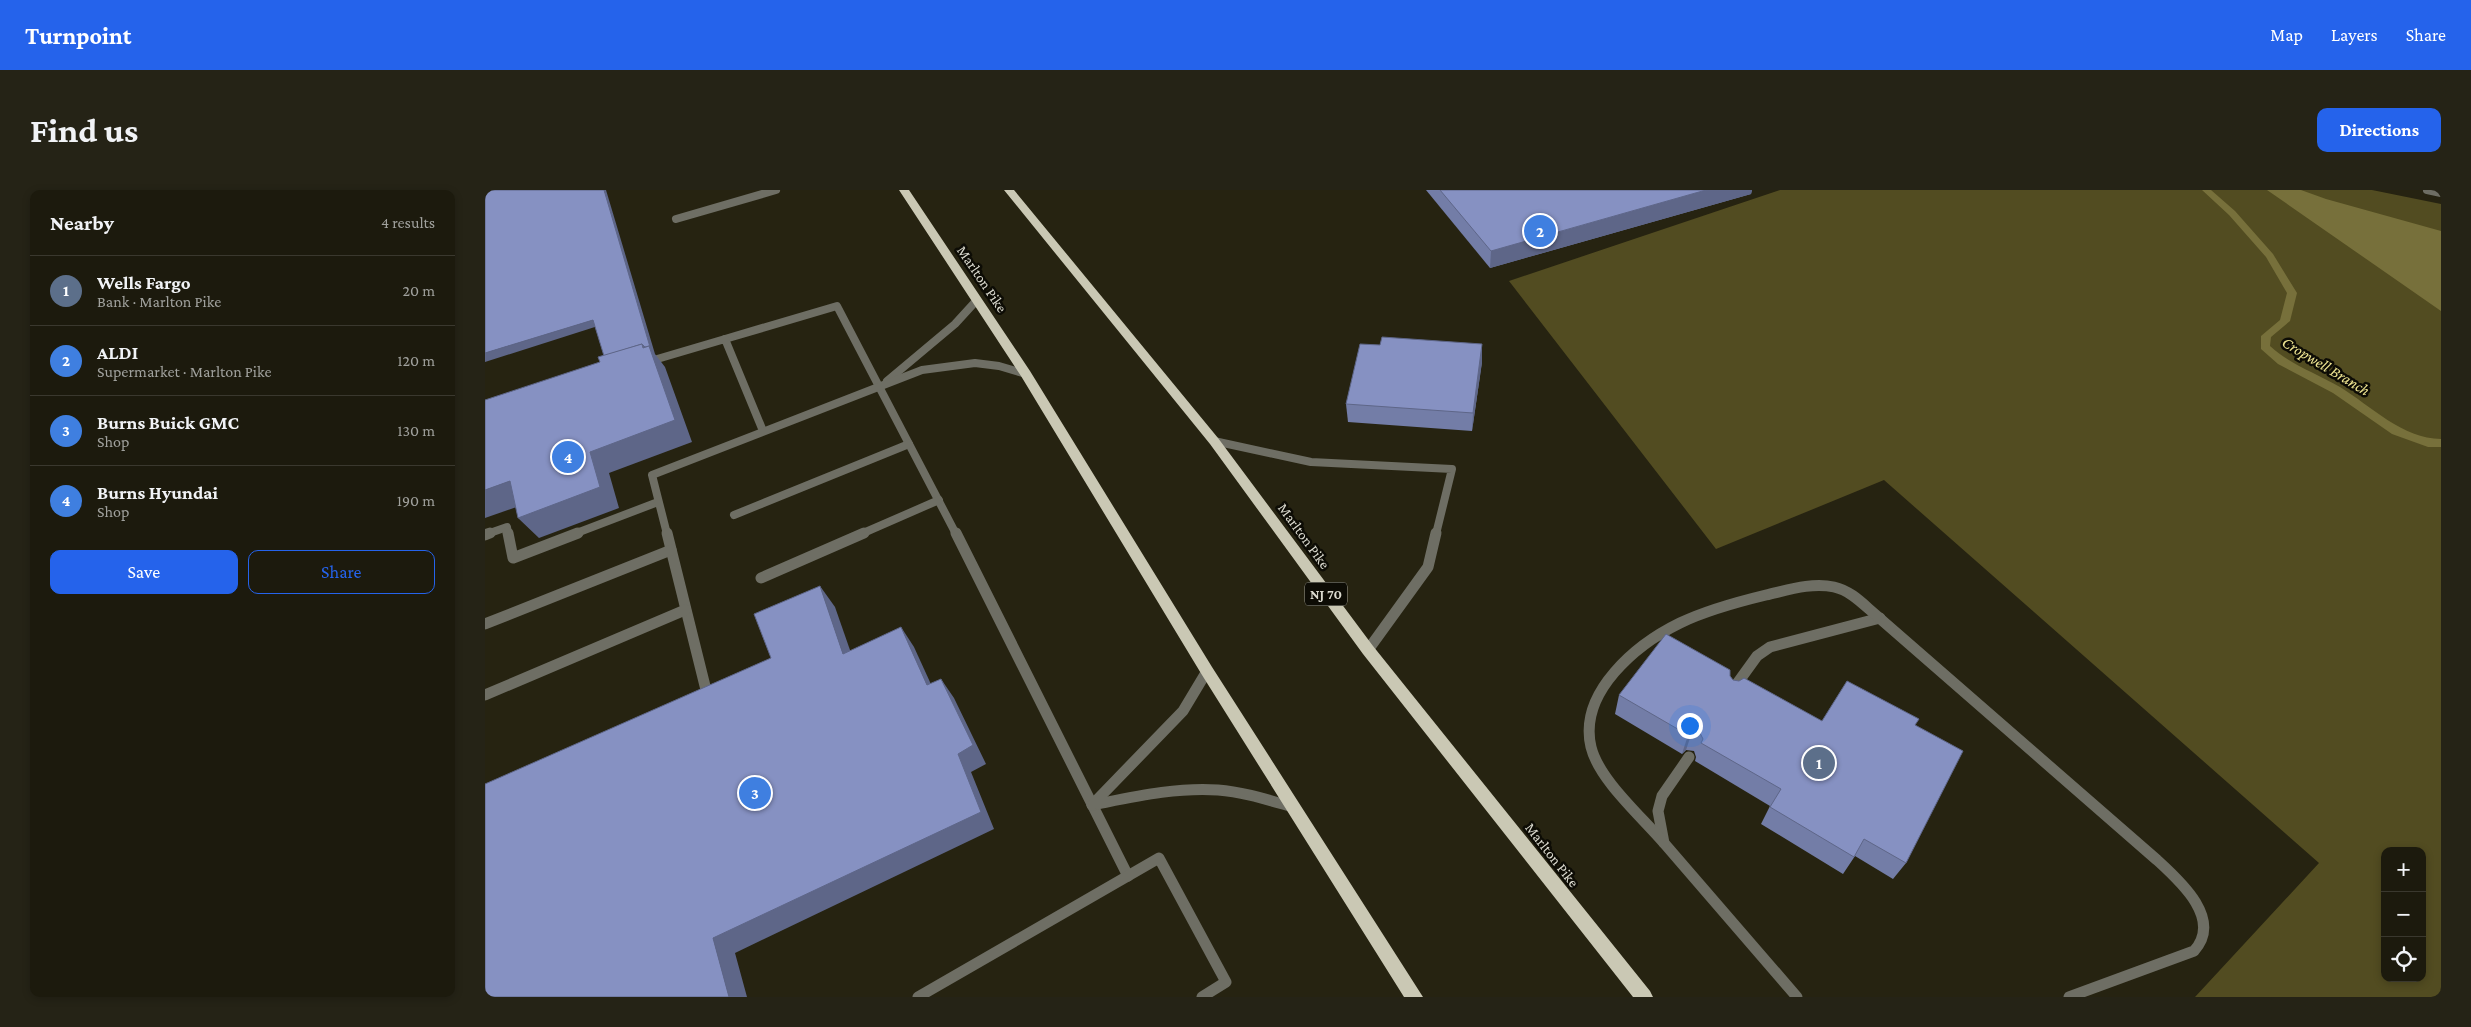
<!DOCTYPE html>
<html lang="en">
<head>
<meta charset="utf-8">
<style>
  body { margin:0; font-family:"Crimson Pro",serif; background:#252316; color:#f1f3f6 }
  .controls { position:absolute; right:15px; bottom:15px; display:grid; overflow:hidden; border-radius:10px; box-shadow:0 2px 8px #0003 }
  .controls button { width:45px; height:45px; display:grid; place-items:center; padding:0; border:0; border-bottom:1px solid #3a382e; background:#1c1a0d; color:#f1f3f6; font:25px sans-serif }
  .you { position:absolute; left:1204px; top:535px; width:18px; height:18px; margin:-12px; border:4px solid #fff; border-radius:50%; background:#1a73e8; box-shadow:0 0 0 8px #1a73e833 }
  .badge { display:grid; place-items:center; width:32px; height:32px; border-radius:50%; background:#2563eb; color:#fff; font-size:16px; font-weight:700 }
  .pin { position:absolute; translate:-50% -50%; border:2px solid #fff; box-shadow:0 1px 5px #0006 }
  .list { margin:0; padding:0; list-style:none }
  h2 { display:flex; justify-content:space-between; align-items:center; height:65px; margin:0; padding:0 20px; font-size:21px }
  h2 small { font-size:16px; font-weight:400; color:#a0a19d }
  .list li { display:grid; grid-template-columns:32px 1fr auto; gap:15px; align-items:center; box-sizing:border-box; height:70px; padding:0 20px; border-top:1px solid #3a382e }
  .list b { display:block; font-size:19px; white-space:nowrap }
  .list p { margin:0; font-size:16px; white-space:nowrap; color:#a0a19d }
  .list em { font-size:16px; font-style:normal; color:#a0a19d }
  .actions { display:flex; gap:10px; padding:15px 20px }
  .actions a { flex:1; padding:11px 0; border:1px solid #2563eb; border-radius:10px; text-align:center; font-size:18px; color:#2563eb }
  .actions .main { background:#2563eb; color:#fff }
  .icon { flex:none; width:28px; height:28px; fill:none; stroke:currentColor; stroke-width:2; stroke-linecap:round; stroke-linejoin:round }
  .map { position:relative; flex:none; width:1956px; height:807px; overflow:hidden; border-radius:10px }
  header { display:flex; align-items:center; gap:30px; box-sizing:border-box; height:70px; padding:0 25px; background:#2563eb; color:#fff }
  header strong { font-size:24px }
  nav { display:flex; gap:28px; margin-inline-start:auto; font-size:18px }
  .intro { display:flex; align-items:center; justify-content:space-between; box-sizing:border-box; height:120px; padding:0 30px }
  h1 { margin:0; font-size:35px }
  .button { padding:12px 22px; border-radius:10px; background:#2563eb; color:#fff; font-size:18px; font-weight:700 }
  main { display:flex; gap:30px; padding:0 30px }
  aside { flex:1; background:#1c1a0d; border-radius:10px; box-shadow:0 2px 8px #0003 }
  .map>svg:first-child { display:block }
</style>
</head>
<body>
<header>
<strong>Turnpoint</strong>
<nav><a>Map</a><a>Layers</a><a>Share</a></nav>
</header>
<div class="intro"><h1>Find us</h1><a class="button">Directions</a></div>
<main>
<aside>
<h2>Nearby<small>4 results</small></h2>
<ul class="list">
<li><span class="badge" style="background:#5c6f8a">1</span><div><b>Wells Fargo</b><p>Bank · Marlton Pike</p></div><em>20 m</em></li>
<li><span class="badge" style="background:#3f7fe0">2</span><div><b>ALDI</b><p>Supermarket · Marlton Pike</p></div><em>120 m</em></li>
<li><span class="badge" style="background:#3f7fe0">3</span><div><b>Burns Buick GMC</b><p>Shop</p></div><em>130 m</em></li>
<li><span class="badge" style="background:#3f7fe0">4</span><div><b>Burns Hyundai</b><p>Shop</p></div><em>190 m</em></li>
</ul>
<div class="actions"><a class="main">Save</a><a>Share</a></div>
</aside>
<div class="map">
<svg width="1956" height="807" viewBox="0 0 1956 807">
  <rect width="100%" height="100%" fill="#262311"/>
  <path fill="#524c21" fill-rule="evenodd" d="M1295,0h592l69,14v793h-246l124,-134 -435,-383 -168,69 -207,-268zM1900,661h37v127h-37z"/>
  <path fill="#77703b" d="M1782,0h34l25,9 115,32v80z"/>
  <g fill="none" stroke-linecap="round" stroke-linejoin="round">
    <path fill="#77703b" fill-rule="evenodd" d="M1717,0h9l24,21 38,43 24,39 -7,28 -19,16 -1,9c21,19 46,27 70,41 31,19 63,52 101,52v8h-13l-36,-13 -59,-41 -55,-29 -17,-15v-13l19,-16 7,-27 -21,-36 -37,-42z"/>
    <g stroke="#6e6e64" stroke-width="8">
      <path d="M1942,0l14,3"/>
      <path d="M191,29l100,-29"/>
      <path d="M240,149l112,-33 119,228"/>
      <path d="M162,172l78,-23 38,92"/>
      <path d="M402,191l68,-57 21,-23"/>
      <path d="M729,251l97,21 141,7 -16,65"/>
      <path d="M249,325l175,-71"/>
      <path d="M2,344l20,-7 1,7"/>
      <path d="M89,344l84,-32"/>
      <path d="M182,344l-15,-59 270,-105 53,-7 24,3 27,8"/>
      <path d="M376,344l78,-34"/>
    </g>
    <g stroke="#6e6e64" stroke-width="11">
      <path d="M23,343l5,25 65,-25"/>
      <path d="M182,343l40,161"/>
      <path d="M471,343l172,343"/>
      <path d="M0,345l5,-2"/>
      <path d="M276,388l103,-45"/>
      <path d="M0,434l186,-74"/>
      <path d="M883,460l60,-83 8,-34"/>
      <path d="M1246,502l26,-36 13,-9 110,-29"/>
      <path d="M0,505l200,-85"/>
      <path d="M1204,567l-27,39 -4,15 6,32 133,154"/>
      <path d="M607,615c41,-8 84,-18 126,-15 26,2 50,10 75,17"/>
      <path d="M607,615l91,-94 24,-40"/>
      <path d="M1179,653c-22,-26 -65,-63 -73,-96 -13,-55 46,-103 89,-124 27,-13 57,-21 86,-28 22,-5 46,-13 68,-8 14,3 25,13 35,22l288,251c23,21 66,59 37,91l-125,46"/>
      <path d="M433,807l241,-139 67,124 -24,15"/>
    </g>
    <g fill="#cac8b4" fill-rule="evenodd">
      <path d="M414,0h10l121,181 182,296 211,330h-19l-202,-322 -181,-299z"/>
      <path d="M519,0h10l204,248 155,208 277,345 3,6h-20l-270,-343 -153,-210z"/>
    </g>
  </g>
  <g fill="#737da7">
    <path d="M941,0h326l-1,4 -261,74z"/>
    <path d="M997,154v18l-10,69 -124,-9 -2,-18 34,-59z"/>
    <path d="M1245,486l3,4 89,41 93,4 -9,138 -13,16 -38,-23 -12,18 -82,-50 9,-18 -75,-45 1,-4 -2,-6 -8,-1 -4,4 -67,-40 4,-19z"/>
  </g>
  <g fill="#5e6688">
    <path d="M119,0h2l49,164 10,13 27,75 -83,31 10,35 -80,30 -21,-20 72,-66 21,-85 31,-23z"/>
    <path d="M1221,0h46l-1,4 -261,74 1,-17z"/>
    <path d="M108,130l5,6 -113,36v-9z"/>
    <path d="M997,154v18l-10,69 1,-18z"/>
    <path d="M25,291l21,21 -46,16v-28z"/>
    <path d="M335,396l15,21 23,66 -15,-19z"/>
    <path d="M416,437l13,20 26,57 -13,-19z"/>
    <path d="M456,489l13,19 32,66 -15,8 23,57 -259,124 12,44h-18l-16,-59 245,-184z"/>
    <path d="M1207,542l-6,18 -4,4 6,-19z"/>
  </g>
  <g fill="#8691c2" stroke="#5e6688">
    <path d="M0,0h119l46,157 -1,-1 -4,1 -3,-3 -38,12 -11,-36 -108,33z"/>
    <path d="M955,0h266l-215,61z"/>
    <path d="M897,147l100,7 -9,69 -127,-9 14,-60 20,1z"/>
    <path d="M157,154l1,4 6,-2 26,74 -85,32 10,35 -82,31 -8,-37 -25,9v-90l115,-38 -2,-5z"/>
    <path d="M335,396l23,68 58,-27 26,58 14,-6 32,66 -15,9 23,58 -268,126 16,59h-244v-213l286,-126 -17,-44z"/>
    <path d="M1181,444l64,36v6l3,4 6,1 5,-3 78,43 25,-40 72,38 -4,6 48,26 -57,112 -42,-24 -10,18 -84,-50 11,-18 -80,-46 2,-4 -3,-6 -8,-1 -4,3 -69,-40z"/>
  </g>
  <g text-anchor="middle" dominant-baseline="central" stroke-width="5" stroke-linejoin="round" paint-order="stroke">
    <rect fill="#0d0c05" stroke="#9d9c92" stroke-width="1" x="820" y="392.5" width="42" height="23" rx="4"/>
    <g font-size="14" font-weight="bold" fill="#dbdacf">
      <text x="841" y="404">NJ 70</text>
    </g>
    <g font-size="15" fill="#dbdacf" stroke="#0d0c05">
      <text transform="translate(497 89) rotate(56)">Marlton Pike</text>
      <text transform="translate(819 346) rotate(54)">Marlton Pike</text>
      <text transform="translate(1067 665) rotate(52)">Marlton Pike</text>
    </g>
    <g font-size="16" font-style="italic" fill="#efe592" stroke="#0d0c05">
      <text transform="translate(1841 176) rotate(31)">Cropwell Branch</text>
    </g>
  </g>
</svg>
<div class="controls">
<button>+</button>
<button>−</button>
<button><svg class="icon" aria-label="locate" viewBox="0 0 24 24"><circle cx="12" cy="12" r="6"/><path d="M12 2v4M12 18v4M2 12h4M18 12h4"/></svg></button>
</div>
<div class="you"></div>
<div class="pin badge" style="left:1334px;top:573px;background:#5c6f8a">1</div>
<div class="pin badge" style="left:1055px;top:41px;background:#3f7fe0">2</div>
<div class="pin badge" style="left:270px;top:603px;background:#3f7fe0">3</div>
<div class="pin badge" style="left:83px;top:267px;background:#3f7fe0">4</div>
</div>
</main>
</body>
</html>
